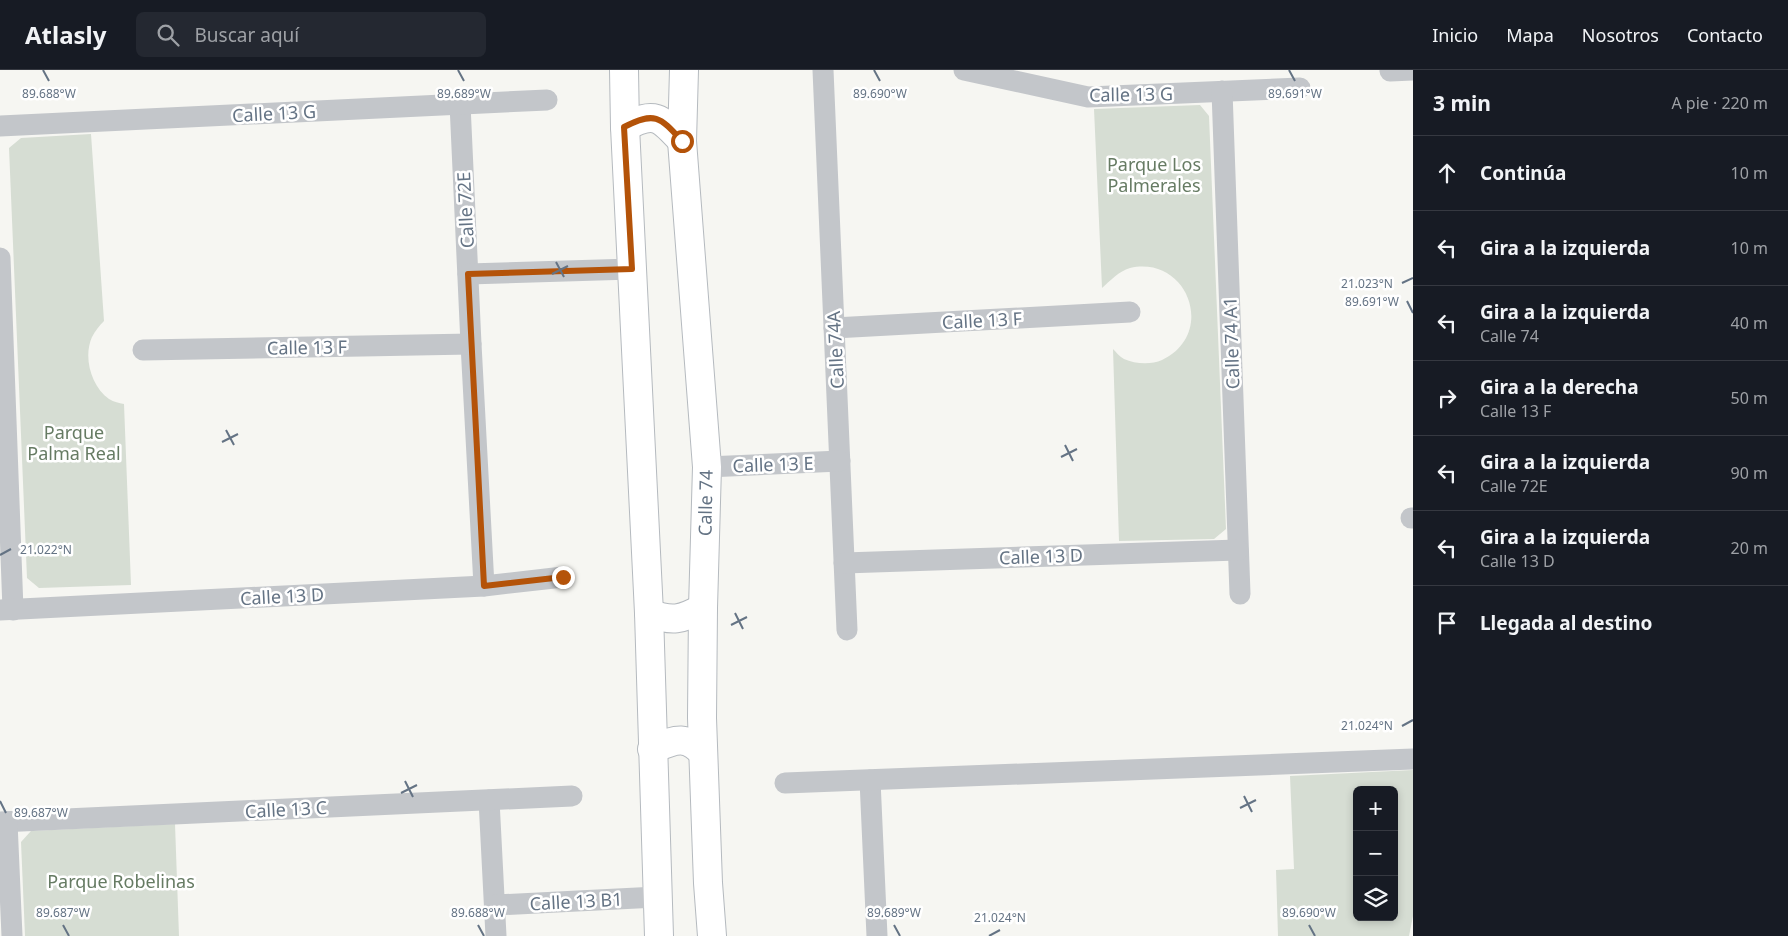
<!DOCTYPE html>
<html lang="es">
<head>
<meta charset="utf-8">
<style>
  body { margin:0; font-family:"Noto Sans",sans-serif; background:#242831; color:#f1f3f6 }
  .controls { position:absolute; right:15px; bottom:15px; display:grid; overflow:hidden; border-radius:8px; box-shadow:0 2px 8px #0003 }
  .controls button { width:45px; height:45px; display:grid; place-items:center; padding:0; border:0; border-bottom:1px solid #363941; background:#171b24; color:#f1f3f6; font:25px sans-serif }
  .stop { position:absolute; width:15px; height:15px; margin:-11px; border:4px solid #b45309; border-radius:50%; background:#fff }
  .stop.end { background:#b45309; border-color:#fff; box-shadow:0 1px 5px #0008 }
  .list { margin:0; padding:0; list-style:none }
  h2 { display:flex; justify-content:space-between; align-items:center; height:65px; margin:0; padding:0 20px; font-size:21px }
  h2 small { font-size:16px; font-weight:400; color:#9ea1a6 }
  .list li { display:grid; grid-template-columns:32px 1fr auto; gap:15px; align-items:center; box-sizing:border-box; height:75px; padding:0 20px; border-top:1px solid #363941 }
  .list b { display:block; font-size:19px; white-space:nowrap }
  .list p { margin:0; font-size:16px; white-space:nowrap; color:#9ea1a6 }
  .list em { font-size:16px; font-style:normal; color:#9ea1a6 }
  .icon { flex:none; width:28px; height:28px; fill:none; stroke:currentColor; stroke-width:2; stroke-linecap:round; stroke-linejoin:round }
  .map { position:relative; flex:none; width:1413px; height:866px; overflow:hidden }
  header { display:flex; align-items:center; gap:30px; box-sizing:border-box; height:70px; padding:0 25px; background:#171b24; border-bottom:1px solid #363941 }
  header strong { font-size:24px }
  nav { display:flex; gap:28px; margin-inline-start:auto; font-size:18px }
  .search { width:350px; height:45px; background:#242831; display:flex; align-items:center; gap:12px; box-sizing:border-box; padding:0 18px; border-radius:8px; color:#9ea1a6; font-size:19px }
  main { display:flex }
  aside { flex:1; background:#171b24 }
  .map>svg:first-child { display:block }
</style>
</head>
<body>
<header>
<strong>Atlasly</strong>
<div class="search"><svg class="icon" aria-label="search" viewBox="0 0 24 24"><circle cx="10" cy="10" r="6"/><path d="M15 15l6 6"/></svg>Buscar aquí</div>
<nav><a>Inicio</a><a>Mapa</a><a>Nosotros</a><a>Contacto</a></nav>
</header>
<main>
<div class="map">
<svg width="1413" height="866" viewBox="0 0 1413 866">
  <rect width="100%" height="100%" fill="#f6f6f2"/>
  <g fill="#d6ddd3" fill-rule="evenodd">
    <path d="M1200,35l9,11 17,413 -12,10 -95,2 -6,-192c3,3 7,8 11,10 11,5 27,6 38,1 55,-26 26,-105 -32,-92 -11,3 -20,13 -28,20l-8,-179z"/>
    <path d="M91,64l13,187c-5,5 -9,10 -12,16 -9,20 -1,49 17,62 5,3 10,4 15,5l7,181 -92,3 -12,-10 -18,-430 12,-10z"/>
    <path d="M1413,700v146l-4,20h-131l-2,-66 18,-1 -4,-93zM1357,720h37v127h-37z"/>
    <path d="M175,754l4,112h-154l-4,-94 10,-11z"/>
  </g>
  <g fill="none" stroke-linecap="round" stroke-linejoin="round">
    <g stroke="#b5babf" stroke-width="30">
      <g id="secondary">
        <path d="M624,0l1,57 24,486 10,323"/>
        <path d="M684,0l-2,71 25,326 -4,141 -1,110 6,165 4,53"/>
        <path d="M625,57c30,-16 35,-10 57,14"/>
        <path d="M649,543c23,9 32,7 54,-5"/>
        <path d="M652,679c23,-9 33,-15 51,4"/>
      </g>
    </g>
    <g stroke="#c3c6ca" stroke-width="21">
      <path d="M823,0l24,560"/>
      <path d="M964,0l124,27 212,-9"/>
      <path d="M1390,1l23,-1"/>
      <path d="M1222,21l18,503"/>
      <path d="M460,34l11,240 13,242"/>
      <path d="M0,56l547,-26"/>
      <path d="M0,188l13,352"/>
      <path d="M468,204l164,-5"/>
      <path d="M834,258l296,-16"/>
      <path d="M143,280l328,-6"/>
      <path d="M707,397l133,-6"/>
      <path d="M1411,448h2"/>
      <path d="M844,493l394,-13"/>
      <path d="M0,540l484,-24 79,-9"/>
      <path d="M870,710l7,156"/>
      <path d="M785,713l628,-24"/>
      <path d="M489,730l7,136"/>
      <path d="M0,752l572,-26"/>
      <path d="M7,752l5,114"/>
      <path d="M496,835l161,-8"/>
    </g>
    <use href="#secondary" stroke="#fff" stroke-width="28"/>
  </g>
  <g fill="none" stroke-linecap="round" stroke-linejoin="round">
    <path stroke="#b45309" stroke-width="6" d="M563,507l-79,9 -16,-312 164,-5 -8,-142c31,-16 36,-10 58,14"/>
  </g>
  <path fill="none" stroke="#647384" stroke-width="2" d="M43,0l6,11M458,0l6,11M874,0l6,11M1289,0l6,11M556,192l8,15M552,204l16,-8M1402,213l11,-5M1407,231l6,12M226,360l8,15M222,372l16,-8M1065,375l8,16M1061,387l16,-8M0,485l11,-6M735,543l8,16M731,555l16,-8M1402,656l11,-6M405,711l8,16M401,723l16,-8M1244,726l8,16M0,731l6,12M1240,738l16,-8M63,855l6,11M478,855l6,11M894,855l6,11M1309,855l6,11M989,866l11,-6"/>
  <g text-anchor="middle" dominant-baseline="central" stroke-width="5" stroke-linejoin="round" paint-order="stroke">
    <g font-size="18" fill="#647384" stroke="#fff">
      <text transform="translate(1131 24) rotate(-1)">Calle 13 G</text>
      <text transform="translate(274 43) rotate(-3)">Calle 13 G</text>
      <text transform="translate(465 140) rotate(-93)">Calle 72E</text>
      <text transform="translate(982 250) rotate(-3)">Calle 13 F</text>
      <text transform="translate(1231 273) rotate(-92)">Calle 74 A1</text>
      <text transform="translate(307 277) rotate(-1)">Calle 13 F</text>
      <text transform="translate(835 280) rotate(-93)">Calle 74A</text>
      <text transform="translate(773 394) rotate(-2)">Calle 13 E</text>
      <text transform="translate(705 433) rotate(-89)">Calle 74</text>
      <text transform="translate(1041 486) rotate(-2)">Calle 13 D</text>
      <text transform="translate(282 526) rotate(-3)">Calle 13 D</text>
      <text transform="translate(286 739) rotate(-3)">Calle 13 C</text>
      <text transform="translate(576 831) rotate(-3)">Calle 13 B1</text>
    </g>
    <g font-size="18" fill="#667b63" stroke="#fff">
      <text x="1154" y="94">Parque Los<tspan x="1154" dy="21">Palmerales</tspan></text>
      <text x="74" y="362">Parque<tspan x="74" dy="21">Palma Real</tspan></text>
      <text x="121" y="811">Parque Robelinas</text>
    </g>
  </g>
  <g font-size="12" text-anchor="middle" fill="#647384" stroke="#fff" stroke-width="5" stroke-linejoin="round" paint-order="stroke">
    <text x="49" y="28">89.688°W</text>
    <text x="464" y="28">89.689°W</text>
    <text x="880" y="28">89.690°W</text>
    <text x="1295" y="28">89.691°W</text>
    <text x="1367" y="218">21.023°N</text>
    <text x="1372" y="236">89.691°W</text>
    <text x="46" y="484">21.022°N</text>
    <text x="1367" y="660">21.024°N</text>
    <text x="41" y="747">89.687°W</text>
    <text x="63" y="847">89.687°W</text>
    <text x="478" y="847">89.688°W</text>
    <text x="894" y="847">89.689°W</text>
    <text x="1309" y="847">89.690°W</text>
    <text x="1000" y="852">21.024°N</text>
  </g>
</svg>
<div class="controls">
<button>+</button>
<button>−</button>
<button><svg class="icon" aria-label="layers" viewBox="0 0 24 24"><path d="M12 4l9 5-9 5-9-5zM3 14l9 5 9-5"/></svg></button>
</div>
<div class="stop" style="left:682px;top:71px"></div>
<div class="stop end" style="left:563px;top:507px"></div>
</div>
<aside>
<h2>3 min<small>A pie · 220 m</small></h2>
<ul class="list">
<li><svg class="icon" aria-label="ahead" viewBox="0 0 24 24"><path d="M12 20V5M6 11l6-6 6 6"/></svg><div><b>Continúa</b></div><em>10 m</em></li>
<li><svg class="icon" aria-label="left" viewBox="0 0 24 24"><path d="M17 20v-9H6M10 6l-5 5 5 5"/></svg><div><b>Gira a la izquierda</b></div><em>10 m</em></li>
<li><svg class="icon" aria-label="left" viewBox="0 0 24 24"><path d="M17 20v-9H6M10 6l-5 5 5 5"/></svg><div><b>Gira a la izquierda</b><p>Calle 74</p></div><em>40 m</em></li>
<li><svg class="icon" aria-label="right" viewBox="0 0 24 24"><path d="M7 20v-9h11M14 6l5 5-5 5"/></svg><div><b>Gira a la derecha</b><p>Calle 13 F</p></div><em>50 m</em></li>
<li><svg class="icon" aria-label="left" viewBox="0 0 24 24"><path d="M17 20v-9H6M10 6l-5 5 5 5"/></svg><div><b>Gira a la izquierda</b><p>Calle 72E</p></div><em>90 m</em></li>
<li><svg class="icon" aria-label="left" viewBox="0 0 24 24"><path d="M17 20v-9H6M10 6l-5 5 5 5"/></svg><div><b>Gira a la izquierda</b><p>Calle 13 D</p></div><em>20 m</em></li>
<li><svg class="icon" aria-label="arrive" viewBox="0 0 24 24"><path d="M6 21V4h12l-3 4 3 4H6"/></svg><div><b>Llegada al destino</b></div></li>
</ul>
</aside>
</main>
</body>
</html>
